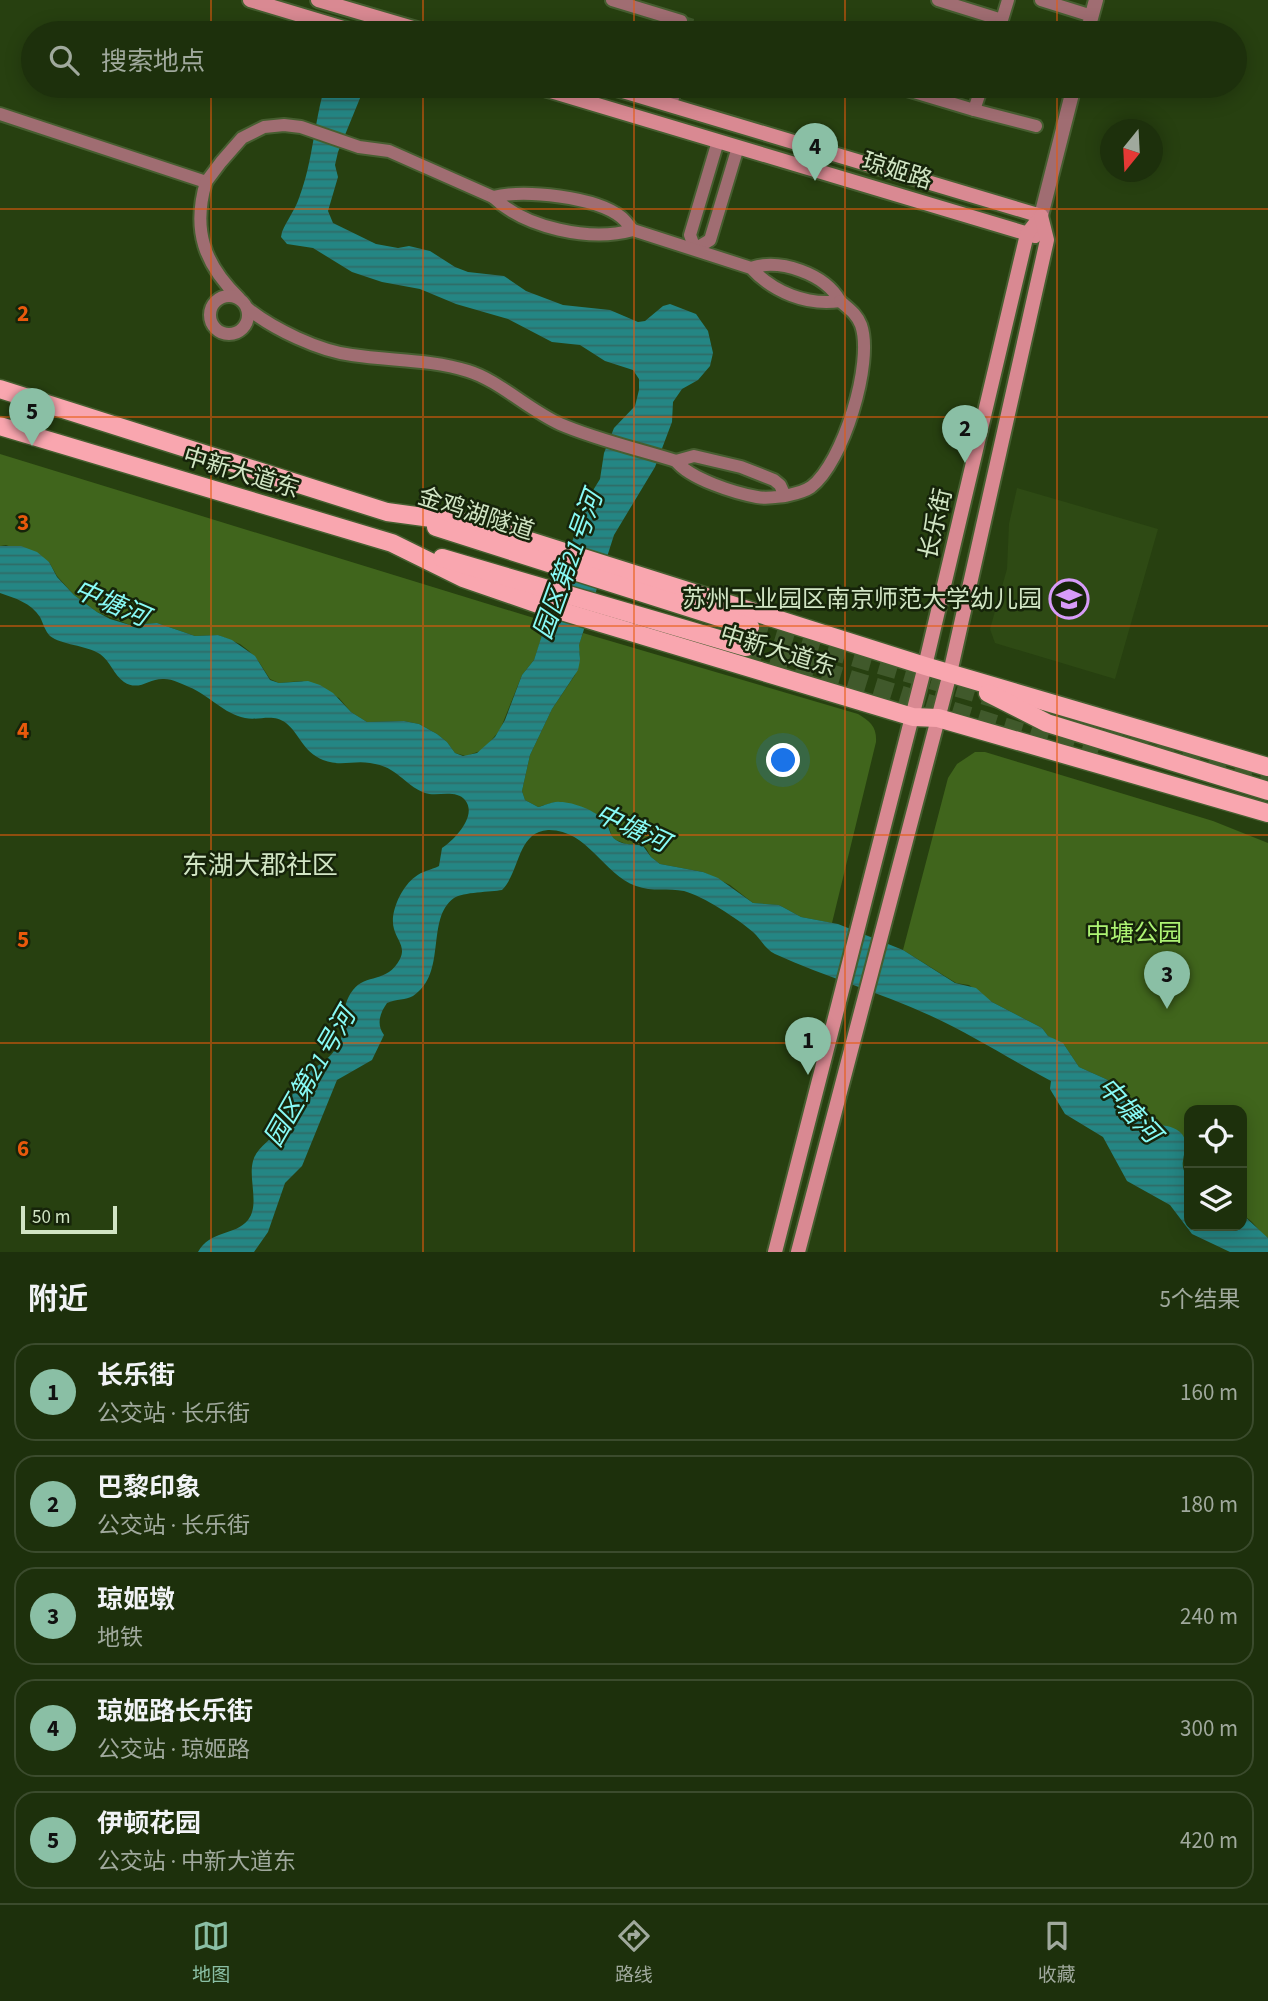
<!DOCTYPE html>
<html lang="zh">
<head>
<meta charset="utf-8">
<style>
  body { margin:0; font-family:"Source Sans 3","Noto Sans SC",sans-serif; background:#253815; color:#f1f3f6 }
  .controls { position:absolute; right:21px; bottom:21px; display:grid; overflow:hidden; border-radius:14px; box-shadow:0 4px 18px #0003 }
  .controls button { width:63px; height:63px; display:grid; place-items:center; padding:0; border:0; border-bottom:2px solid #3b4b2d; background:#1d300c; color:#f1f3f6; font:35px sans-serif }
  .compass { position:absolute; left:1100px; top:119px; width:63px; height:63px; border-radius:50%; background:#1d300c; box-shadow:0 4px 18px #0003; rotate:198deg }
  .scale { position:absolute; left:21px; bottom:18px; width:96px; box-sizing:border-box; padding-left:7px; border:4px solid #d1e5c4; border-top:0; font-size:19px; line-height:24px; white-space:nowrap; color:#d1e5c4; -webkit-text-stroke:5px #16240a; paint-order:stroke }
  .you { position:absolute; left:784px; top:761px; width:24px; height:24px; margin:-18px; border:5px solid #fff; border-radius:50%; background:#1a73e8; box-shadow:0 0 0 10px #1a73e833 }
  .badge { display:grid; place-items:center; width:46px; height:46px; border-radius:50%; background:#8abfa5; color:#111; font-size:23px; font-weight:700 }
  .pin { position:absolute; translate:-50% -58px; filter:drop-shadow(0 2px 4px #0008) }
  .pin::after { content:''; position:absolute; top:37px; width:24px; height:21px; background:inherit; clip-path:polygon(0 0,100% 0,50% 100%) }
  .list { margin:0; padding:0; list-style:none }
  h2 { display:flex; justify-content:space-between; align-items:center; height:91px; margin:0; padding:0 28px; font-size:30px }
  h2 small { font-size:23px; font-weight:400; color:#a0a99d }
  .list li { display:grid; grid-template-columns:46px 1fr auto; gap:21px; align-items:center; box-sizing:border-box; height:98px; margin:0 14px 14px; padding:0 14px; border:2px solid #3b4b2d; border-radius:21px }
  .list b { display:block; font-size:26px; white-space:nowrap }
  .list p { margin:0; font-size:23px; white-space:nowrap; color:#a0a99d }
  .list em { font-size:23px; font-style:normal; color:#a0a99d }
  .icon { flex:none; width:38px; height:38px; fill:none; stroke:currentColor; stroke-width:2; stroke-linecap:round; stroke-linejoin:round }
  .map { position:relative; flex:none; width:1268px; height:1252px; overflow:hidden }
  .search { position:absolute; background:#1d300c; box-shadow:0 4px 18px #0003; left:21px; right:21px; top:21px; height:77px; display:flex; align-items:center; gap:18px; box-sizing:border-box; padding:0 24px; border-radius:38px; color:#a0a99d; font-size:26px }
  .sheet { height:651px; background:#1d300c }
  nav { display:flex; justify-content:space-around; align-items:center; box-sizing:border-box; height:98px; border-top:2px solid #3b4b2d; background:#1d300c; font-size:19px; color:#a0a99d }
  nav a { display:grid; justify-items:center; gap:4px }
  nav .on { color:#8abfa5 }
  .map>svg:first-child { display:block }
</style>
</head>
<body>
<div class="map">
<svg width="1268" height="1252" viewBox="0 0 1268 1252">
  <defs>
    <pattern id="water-rules" width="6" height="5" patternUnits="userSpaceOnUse" patternTransform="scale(1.75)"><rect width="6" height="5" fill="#248684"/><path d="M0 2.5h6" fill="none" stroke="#2f6c67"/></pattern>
  </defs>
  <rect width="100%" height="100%" fill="#274010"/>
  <path fill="#2e4a14" d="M1017,488l141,41 -43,150 -120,-36 -5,-14 17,-60 2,-45z"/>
  <g fill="#40651c">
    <path d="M0,454l547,168 -13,38 -12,15 -22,55 -17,20 -17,6 -11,-3 -8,-11 -10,-8 -18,-10 -15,-3 -37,1 -16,-10 -12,-14 -37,-17 -23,2 -9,-4 -11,-17 -10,-11 -9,-7 -22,-9 -23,1 -38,-13 -27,2 -33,-13 -23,-17 -17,-19 -8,-14 -43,-17 -6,1z"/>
    <path d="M583,633l275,81c12,7 19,13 18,28l-44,181 -31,-6 -22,-12 -26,-2 -23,-18 -27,-13 -43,-8 -9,-7 -5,-9 -6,-4h-14l-10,-4 -4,-3 -4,-13 -12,-10 -15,-7 -26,-5 -17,5 -13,-7 -3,-9 8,-36 22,-46 23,-34 5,-20 -2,-8z"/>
    <path d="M975,752h10l228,69 55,22v395c-10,-6 -15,-19 -26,-23v-105h-53v73c-11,-20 0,-28 -6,-46l-43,-18 -5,-9v-11l-16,-5 -11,-14 -29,-13 -14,-21 -17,-10 -6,-8 -50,-26 -23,-17 -13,-2 -53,-33 45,-172 9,-14z"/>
  </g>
  <path fill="url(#water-rules)" d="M325,86h40l-27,66 -3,13 3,12 -10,34 5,12 43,21 22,4 11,-2 21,5 25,16 13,5 36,4 22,15 37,14 47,5 28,12 7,-1 18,-15 7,-2 26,10 12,17 5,22 -3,13 -12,14 -16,9 -9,13 -1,20 -17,45 -41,68 -35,110 1,15 -2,10 -26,39 -22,46 -8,36 3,9 13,7c7,-1 14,-6 22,-5 14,0 36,9 45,19 5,6 4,15 11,19 8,6 18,3 27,6l8,11 9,7 43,8 15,6 35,25 26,2 22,12 37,7 65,26 52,33 21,5 16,14 50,26 6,8 15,7 16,24 29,13 11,14 16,5c-4,36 33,18 47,35 7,10 2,17 1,27 -2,9 6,17 6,26 1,13 0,26 0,39h53l1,-11 25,23v14h-38l-38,-18 -22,-29 -43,-24 -24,-44 -38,-23 -15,-25 1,-8c-40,-21 -80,-47 -122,-66 -50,-23 -104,-38 -154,-61 -10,-5 -14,-15 -22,-22 -15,-13 -50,-36 -69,-41 -15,-3 -32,1 -48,-5 -33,-12 -49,-57 -88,-56 -31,2 -28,42 -46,60 -11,2 -39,2 -48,8 -29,21 -6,75 -41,98 -7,4 -17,3 -26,7 -7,10 -11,21 -3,32l-12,25 -35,20 -35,86 -17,17 -17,49 -14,20h-56c12,-22 37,-16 50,-32 12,-15 0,-41 5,-59 4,-15 20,-21 27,-34 8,-12 11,-28 15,-41l11,3 3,-10 -7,-2c12,-9 29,-18 36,-32 11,-19 0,-36 15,-55 13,-17 34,-6 47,-31 6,-12 -3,-19 -6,-30 -5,-16 8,-43 21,-52 7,-6 16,-7 24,-11l3,-18c12,-8 36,-32 23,-48 -9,-11 -29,-3 -40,-7 -23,-9 -26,-26 -55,-30 -17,-3 -29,4 -47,-3 -21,-9 -23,-26 -37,-37 -13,-10 -27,-2 -41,-5 -21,-4 -36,-23 -56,-31 -7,-3 -16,-8 -25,-8 -15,-1 -25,13 -40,3 -10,-7 -14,-21 -24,-28 -14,-9 -39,-9 -50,-18 -5,-5 -7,-13 -10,-19 -9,-14 -25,-19 -40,-24v-47h21l16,6 12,10 8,15 17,18 23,17 13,7 20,6 27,-2 38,13 23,-1 14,5 23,16 15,24 9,3 29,-2 12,4 13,8 18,19 16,10 37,-1 15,3 18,10 10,8 8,11 8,3 14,-3 18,-16 10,-17 17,-45 12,-15 50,-155 16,-26 4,-26 10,-25 21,-22 4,-16v-11l-6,-9 -28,-9 -25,-16 -28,-3 -44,-23 -52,-15 -36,-15 -38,-7 -30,-10 -39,-24 -26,-4 -6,-7 1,-5c5,-12 13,-22 17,-34 14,-36 15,-76 26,-112z"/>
  <path fill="#274010" d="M349,0l35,1 -10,32h-35z"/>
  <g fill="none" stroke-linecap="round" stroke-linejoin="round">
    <path stroke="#40592b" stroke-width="12" stroke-dasharray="12 6" stroke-linecap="butt" d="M681,21l38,12"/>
    <g stroke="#40592b" stroke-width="18" stroke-dasharray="18 9" stroke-linecap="butt">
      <path d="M750,627l252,74"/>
      <path d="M746,647l351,108"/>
      <path d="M1079,724l189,55"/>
    </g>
    <g stroke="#465e30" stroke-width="16">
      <g id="minor">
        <path d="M612,0l69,21"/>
        <path d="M938,0l64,20"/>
        <path d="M1041,0l51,16"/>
        <path d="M719,33h2"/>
        <path d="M998,33l10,-33"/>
        <path d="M894,86l80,24 8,-24"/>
        <path d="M671,105l5,-19"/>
        <path d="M974,110l62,16"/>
        <path d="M0,114l206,68 15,-20 21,-24 22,-11 20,-2 17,2 58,20 30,4 104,46"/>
        <path d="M718,141l-28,94 5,14 15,-9 28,-93"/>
        <path d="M206,182c-14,48 -2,82 33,116"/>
        <path d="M633,230c-43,12 -108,-2 -140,-33 32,-8 103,0 128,20 5,4 8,9 12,13l118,38c22,24 56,38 89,33 -15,-27 -60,-43 -89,-33"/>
        <circle cx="229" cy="315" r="19"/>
        <path d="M247,308c26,21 72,43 105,47 39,6 78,4 116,16 30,9 61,39 92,53 37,16 78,25 116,37"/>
        <path d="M785,496c-9,1 -18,3 -28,1 -22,-4 -67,-18 -81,-36l18,-5 47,11 33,13 6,5 5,11c9,-2 19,-4 26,-9 32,-24 63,-125 50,-162 -4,-11 -12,-16 -21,-24"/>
      </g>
    </g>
    <g stroke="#465e30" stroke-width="18">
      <g id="tertiary">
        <path d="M1087,33l9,-33"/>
        <path d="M1041,216l33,-130"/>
      </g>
    </g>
    <g stroke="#465e30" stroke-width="18">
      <g id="secondary">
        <path d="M250,0l110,33"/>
        <path d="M318,0l112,33"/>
        <path d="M534,86l501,150"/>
        <path d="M606,86l435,130"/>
        <path d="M775,1252l150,-586 102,-432 14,-18"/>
        <path d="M798,1252l152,-579 97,-433 -6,-24"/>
      </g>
    </g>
    <g stroke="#465e30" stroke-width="21">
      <g id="primary">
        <path d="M0,389l387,123 89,12 449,142 343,101"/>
        <path d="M0,426l392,117 71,35 78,27 372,112 25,1 330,95"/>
        <path d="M436,527l314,100"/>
        <path d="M442,558l304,89"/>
        <path d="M988,693l59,30 221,68"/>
      </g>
    </g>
    <use href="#minor" stroke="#a06d72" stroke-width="12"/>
    <use href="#tertiary" stroke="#a06d72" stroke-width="14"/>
    <use href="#secondary" stroke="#d98992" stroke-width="14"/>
    <use href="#primary" stroke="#f9a6af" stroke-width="18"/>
  </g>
  <path fill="none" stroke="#e8590c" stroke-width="2" stroke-opacity="0.55" d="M211,0v33M423,0v33M634,0v33M845,0v33M1057,0v33M211,86v1166M423,86v1166M634,86v1166M845,86v1166M1057,86v1166M0,209h1268M0,417h1268M0,626h1268M0,835h1268M0,1043h1268"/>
  <defs>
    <g id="school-ring" transform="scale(2.0125)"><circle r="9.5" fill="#16240a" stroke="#d79bf9" stroke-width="1.5"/><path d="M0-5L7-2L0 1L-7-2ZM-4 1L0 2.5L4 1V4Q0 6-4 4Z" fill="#d79bf9"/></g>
  </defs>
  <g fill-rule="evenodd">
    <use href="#school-ring" x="1069" y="599"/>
  </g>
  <g text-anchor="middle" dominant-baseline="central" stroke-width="5" stroke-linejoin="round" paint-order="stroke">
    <g font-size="24" fill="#d1e5c4" stroke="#16240a">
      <text transform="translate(897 171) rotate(17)">琼姬路</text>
      <text transform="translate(241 473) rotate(17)">中新大道东</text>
      <text transform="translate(476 514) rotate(18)">金鸡湖隧道</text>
      <text transform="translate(936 524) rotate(-77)">长乐街</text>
      <text transform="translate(778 651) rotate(17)">中新大道东</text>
    </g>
    <g font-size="24" fill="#d1e5c4" stroke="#16240a" text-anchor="end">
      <text x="1042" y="599">苏州工业园区南京师范大学幼儿园</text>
    </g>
    <g font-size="24" fill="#adf373" stroke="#16240a">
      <text x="1134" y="933">中塘公园</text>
    </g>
    <g font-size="26" font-style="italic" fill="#88faf6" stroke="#16240a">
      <text transform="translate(568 565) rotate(-70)">园区第21号河</text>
      <text transform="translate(111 603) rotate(23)">中塘河</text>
      <text transform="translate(632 828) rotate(25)">中塘河</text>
      <text transform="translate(310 1077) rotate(-60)">园区第21号河</text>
      <text transform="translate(1129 1110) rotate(47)">中塘河</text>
    </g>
    <g font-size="26" fill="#d1e5c4" stroke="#16240a">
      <text x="260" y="865">东湖大郡社区</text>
    </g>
  </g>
  <g font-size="23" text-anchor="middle" font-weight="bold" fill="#e8590c" stroke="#16240a" stroke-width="5" stroke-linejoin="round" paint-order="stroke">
    <text x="23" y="321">2</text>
    <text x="23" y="530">3</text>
    <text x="23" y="738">4</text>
    <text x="23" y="947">5</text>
    <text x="23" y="1156">6</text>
  </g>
</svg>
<div class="controls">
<button><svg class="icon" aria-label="locate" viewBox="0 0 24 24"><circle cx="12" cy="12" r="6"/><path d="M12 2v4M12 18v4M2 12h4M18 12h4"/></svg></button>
<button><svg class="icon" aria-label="layers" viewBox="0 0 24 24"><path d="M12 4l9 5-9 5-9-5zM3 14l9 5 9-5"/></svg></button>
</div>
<svg class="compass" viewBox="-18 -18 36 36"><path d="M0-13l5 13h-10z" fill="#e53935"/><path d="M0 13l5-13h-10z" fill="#a0a99d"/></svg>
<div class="scale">50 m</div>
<div class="you"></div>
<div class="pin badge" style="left:808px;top:1075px">1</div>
<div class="pin badge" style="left:965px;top:463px">2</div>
<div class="pin badge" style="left:1167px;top:1009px">3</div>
<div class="pin badge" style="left:815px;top:181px">4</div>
<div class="pin badge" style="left:32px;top:446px">5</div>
<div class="search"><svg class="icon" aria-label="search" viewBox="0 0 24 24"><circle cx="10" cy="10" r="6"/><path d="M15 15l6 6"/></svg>搜索地点</div>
</div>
<section class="sheet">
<h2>附近<small>5个结果</small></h2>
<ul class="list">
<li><span class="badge">1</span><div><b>长乐街</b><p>公交站 · 长乐街</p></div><em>160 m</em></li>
<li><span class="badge">2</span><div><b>巴黎印象</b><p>公交站 · 长乐街</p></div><em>180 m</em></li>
<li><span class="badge">3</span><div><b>琼姬墩</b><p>地铁</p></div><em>240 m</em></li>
<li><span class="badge">4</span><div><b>琼姬路长乐街</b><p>公交站 · 琼姬路</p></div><em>300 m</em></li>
<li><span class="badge">5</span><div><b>伊顿花园</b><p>公交站 · 中新大道东</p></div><em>420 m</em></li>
</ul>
</section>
<nav>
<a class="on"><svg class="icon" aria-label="map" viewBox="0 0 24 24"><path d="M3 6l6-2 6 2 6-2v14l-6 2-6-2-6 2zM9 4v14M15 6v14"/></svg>地图</a>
<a><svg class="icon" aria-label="directions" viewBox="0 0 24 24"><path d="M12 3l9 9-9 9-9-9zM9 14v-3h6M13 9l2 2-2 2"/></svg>路线</a>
<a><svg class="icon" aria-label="saved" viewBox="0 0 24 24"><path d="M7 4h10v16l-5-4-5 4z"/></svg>收藏</a>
</nav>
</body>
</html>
